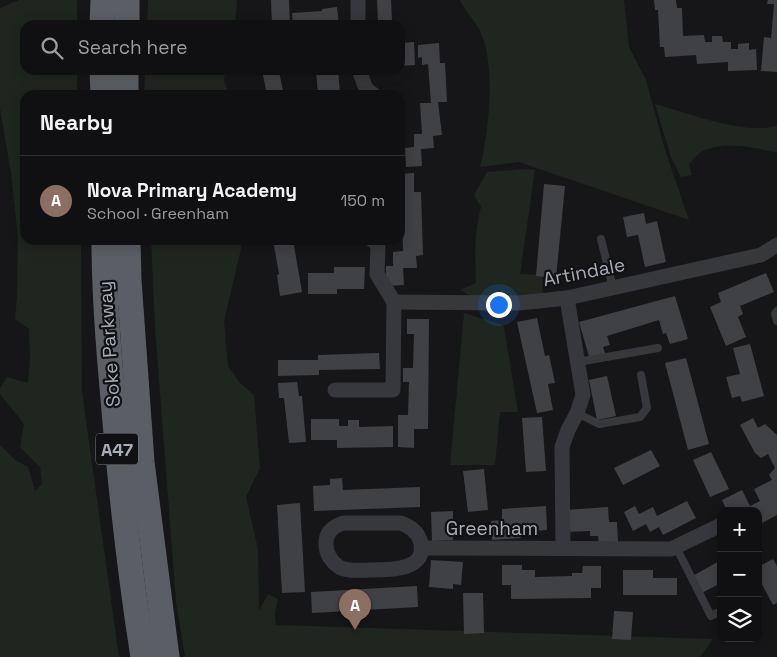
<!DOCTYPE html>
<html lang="en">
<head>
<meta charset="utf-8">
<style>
  body { margin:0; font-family:"Space Grotesk",sans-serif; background:#1e1e20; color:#f1f3f6 }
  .controls { position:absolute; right:15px; bottom:15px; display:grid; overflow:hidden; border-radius:10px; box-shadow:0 2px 12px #0003 }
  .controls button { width:45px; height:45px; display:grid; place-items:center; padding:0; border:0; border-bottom:1px solid #303032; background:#101012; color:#f1f3f6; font:25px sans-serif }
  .you { position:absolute; left:498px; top:304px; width:18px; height:18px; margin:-12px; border:4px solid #fff; border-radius:50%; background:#1a73e8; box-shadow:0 0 0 8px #1a73e833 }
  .badge { display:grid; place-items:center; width:32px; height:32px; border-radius:50%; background:#f2b134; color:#fff; font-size:16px; font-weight:700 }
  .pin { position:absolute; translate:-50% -41px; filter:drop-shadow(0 1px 2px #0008) }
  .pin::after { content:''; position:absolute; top:26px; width:18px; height:15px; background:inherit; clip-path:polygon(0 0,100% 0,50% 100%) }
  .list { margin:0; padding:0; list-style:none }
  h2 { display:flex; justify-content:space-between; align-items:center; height:65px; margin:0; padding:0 20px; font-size:21px }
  h2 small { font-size:16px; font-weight:400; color:#9c9d9f }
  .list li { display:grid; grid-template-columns:32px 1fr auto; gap:15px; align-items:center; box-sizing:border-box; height:90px; padding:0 20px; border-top:1px solid #303032 }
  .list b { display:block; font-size:19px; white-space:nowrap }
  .list p { margin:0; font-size:16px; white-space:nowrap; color:#9c9d9f }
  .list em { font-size:16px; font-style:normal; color:#9c9d9f }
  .icon { flex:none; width:28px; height:28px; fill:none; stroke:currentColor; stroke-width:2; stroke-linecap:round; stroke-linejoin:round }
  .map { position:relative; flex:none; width:777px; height:657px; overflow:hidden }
  .search { position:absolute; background:#101012; box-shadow:0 2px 12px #0003; left:20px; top:20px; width:385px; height:55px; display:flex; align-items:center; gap:12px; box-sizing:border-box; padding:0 18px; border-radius:15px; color:#9c9d9f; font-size:19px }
  .panel { position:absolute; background:#101012; box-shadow:0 2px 12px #0003; left:20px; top:90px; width:385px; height:155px; border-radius:15px }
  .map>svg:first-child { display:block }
</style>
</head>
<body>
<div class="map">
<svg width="777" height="657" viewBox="0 0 777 657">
  <rect width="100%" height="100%" fill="#161618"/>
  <g fill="#1e261f">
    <path d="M19,0h58v25h-52v45h52v25h-52v145h56l1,152 37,265h-119v-212l15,15 13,7 7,24 7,-7 -2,-17 -20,-20 4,-23 -24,-30v-6l7,-11 21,6 2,-25 -1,-29 -14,-10 2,-21 1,-60 -7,-65 -11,-65v-100z"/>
    <path d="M148,0h89l-2,25h-88z"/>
    <path d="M460,0h164l5,47 17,33 19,70 24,70 -170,-58 -39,5c9,-37 16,-98 1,-134 -5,-12 -16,-21 -21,-33z"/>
    <path d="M145,70h81l-2,9 5,16h-85z"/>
    <path d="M655,104c34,9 88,31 122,22v27c-20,-6 -54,-12 -74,-2 -5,2 -10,9 -14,13l3,11 -11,2 -10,-20z"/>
    <path d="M526,169l9,1 -15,104 22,1 1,21 -70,1 -13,-7 16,-7c-1,-26 -2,-51 5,-76l-7,-12 13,-23z"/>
    <path d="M151,240h90v9l-17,72 4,45 12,17 14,12 6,73 -14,29 12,52 1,62 9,-17 10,5 -3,15 1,11 437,14 -13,18h-515l-9,-55 -21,-274z"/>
    <path d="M464,313l38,12 2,2 14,85h-18l-5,53h-45z"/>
  </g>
  <g fill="#404145">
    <path d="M271,0h18l1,25h-18z"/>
    <path d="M377,0h14l1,21h-14z"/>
    <path d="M654,0h22l1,8h5l1,28 21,-1 1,7h7v-6h10l1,6h8v7h7v-5l11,-1v7l7,-1 1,21 -29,1v-9l-31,2 -1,-9 -31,2 -1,-10h-4l-2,-37h-3z"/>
    <path d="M768,0h9v72l-16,-1 3,-34 7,1 3,-34h-7z"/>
    <path d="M337,7l2,18h-46l-1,-12 30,-2v-2z"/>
    <path d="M414,42l1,23 -15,1v-23z"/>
    <path d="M439,43l1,20h5l2,39h-9l4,33 -9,1 1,12 -13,1 1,17 -16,1 -1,-19 9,-1v-13h8l-2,-31h11l-3,-39 -6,1v-8l-4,1v-13z"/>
    <path d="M316,70h22l2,23h4v2l-26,-1z"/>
    <path d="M279,72l5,23h-17l-4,-20z"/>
    <path d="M414,173v19h7l2,63 -7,1 1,12h-14l1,17 -18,1v-20h7v-14l10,-1 -1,-31h-2v-46z"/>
    <path d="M544,184l21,2 -9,92 -20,-2z"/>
    <path d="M644,213l2,11 11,-3 9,41 -21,5 -7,-32 -11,2 -4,-20z"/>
    <path d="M273,240h20l9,52 -22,4 -3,-21 2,-1z"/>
    <path d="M334,267h31l-1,22h-27v5h-29v-21h26z"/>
    <path d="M766,273l8,19 -34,14 3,8 -5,3 8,20 -20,9 -16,-39 11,-5 -3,-9z"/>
    <path d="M675,296l13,43 -18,5 -4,-11 -3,1 -4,-14 -52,16 3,9 -7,2 3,9 -16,4 -11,-38z"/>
    <path d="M537,318l8,38 4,-1 6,28 -7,1 5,26 -16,3 -20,-91z"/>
    <path d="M407,319h22l-1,110h-14v19l-16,-1v-32h10l1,-33h-6v-14h10l1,-34h-7z"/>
    <path d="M750,344l14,52 -22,6 -2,-6 -8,2 -6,-21 14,-3 -7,-26z"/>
    <path d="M379,353l1,16 -61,1v5l-41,1v-16h40v-5z"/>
    <path d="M686,358l23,86 -21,6 -23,-87z"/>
    <path d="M607,376l9,40 -19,4 -8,-40z"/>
    <path d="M297,382l2,14h3l4,46 -17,1 -5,-45h-5l-1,-15z"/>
    <path d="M542,417l4,54 -20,1 -4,-54z"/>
    <path d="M753,418l5,10 7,-4 12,11v80l-19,10v-14h-31l-5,-11 20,-10 8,16 10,-5 -6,-12 18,-9 -3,-5 6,-7 -7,-14 -7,4 -6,-5 -15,-28z"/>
    <path d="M311,419h28v7h9v-6h11v7l34,-1v21l-56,1v-8h-26z"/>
    <path d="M651,450l9,16 -37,19 -9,-17z"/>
    <path d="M711,452l18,37 -19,8 -17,-37z"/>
    <path d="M484,469l4,41 -20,2 -5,-41z"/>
    <path d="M342,478l1,12 77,-3v20l-106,4 -1,-25 17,-1v-6z"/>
    <path d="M687,501l9,17 -33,17 -4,-8 -9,5 -4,-8 -13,7 -9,-19 11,-6 4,8 14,-7 4,9z"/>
    <path d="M300,503l5,89 -23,1 -5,-88z"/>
    <path d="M546,506l1,24 -26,2v6l-29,2 -1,-19 11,-1v-11z"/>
    <path d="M608,507l1,15h8l1,20 -19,1 -1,-7h-8v-5l-23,1 -2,-22z"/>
    <path d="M453,511v29l-21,1 -1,-29z"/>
    <path d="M773,559l4,7v37l-4,2 -15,-28v-10z"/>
    <path d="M431,560l32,2 -2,23 -8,-1v5l-24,-2z"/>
    <path d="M721,560v23l-23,12 -9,-17z"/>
    <path d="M502,565h20v5h13v7l37,-1v-3h10l1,-7h18v22h-10v10l-80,1v-14h-9z"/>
    <path d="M623,570h30v8h24v17h-54z"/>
    <path d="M417,586l1,21 -106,6 -1,-21z"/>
    <path d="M463,593h20l1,40 -20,1z"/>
    <path d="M614,611l19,1 -2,28 -19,-1z"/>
  </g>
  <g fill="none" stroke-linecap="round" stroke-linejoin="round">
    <g stroke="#37383d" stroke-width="8">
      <path d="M601,239l12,49"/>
      <path d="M777,311l-2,3 2,7"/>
      <path d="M578,362l80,-14"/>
      <path d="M577,413l22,11 41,-7 7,-9 -6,-33"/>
      <path d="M676,547l35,69 10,-5"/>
    </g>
    <g stroke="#37383d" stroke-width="15">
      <path d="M358,0v25"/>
      <path d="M359,70l7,19 8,6"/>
      <path d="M394,302l125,1 48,-5 194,-43 16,-10"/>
      <path d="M335,390h58l1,-88 -17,-28 1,-29 -6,-5"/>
      <path d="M343,523h58c8,3 16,8 19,17 10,31 -32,30 -50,30 -9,0 -22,2 -31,-3 -7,-5 -13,-13 -13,-22 -1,-12 6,-18 17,-22z"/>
      <path d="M421,548l250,1 50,-24"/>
      <path d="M563,548l-1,-101 6,-17 9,-17 6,-18 -16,-97"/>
    </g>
    <g stroke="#5b5e65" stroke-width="25">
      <path d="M102,25l1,-25"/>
      <path d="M127,25v-25"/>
      <path d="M102,70l1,25"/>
      <path d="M126,95v-25"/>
      <path d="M104,240c0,57 5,114 10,171 7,82 16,164 29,246"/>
      <path d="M128,240l1,40 13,182 25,195"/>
    </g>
  </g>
  <g text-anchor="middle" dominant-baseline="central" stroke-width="4.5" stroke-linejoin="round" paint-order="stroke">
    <rect fill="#111113" stroke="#7b7e86" stroke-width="1" x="96" y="433.5" width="42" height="31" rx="4"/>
    <g font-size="18" font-weight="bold" fill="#a8adb8">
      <text x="117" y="449">A47</text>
    </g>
    <g font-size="19" fill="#a8adb8" stroke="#111113">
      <text transform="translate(584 272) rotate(-11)">Artindale</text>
      <text transform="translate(109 344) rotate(-94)">Soke Parkway</text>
      <text x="492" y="528">Greenham</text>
    </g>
  </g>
</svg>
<div class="controls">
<button>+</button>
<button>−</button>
<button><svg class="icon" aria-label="layers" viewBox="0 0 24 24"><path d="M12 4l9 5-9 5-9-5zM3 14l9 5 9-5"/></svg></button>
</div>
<div class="you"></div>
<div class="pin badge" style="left:355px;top:630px;background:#8d6e63">A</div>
<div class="search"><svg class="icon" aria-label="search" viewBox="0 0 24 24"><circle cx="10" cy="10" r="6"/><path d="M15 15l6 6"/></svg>Search here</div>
<section class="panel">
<h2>Nearby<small></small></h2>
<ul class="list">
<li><span class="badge" style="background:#8d6e63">A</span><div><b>Nova Primary Academy</b><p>School · Greenham</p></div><em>150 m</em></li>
</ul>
</section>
</div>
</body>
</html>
